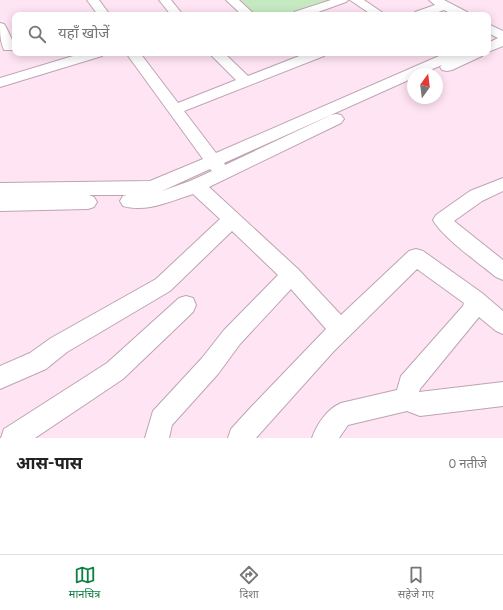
<!DOCTYPE html>
<html lang="hi">
<head>
<meta charset="utf-8">
<style>
  body { margin:0; font-family:Karla,"Noto Sans Devanagari",sans-serif; background:#f2f2f2; color:#222 }
  .compass { position:absolute; left:407px; top:68px; width:36px; height:36px; border-radius:50%; background:#fff; box-shadow:0 2px 10px #0003; rotate:14deg }
  .list { margin:0; padding:0; list-style:none }
  h2 { display:flex; justify-content:space-between; align-items:center; height:52px; margin:0; padding:0 16px; font-size:17px }
  h2 small { font-size:13px; font-weight:400; color:#767676 }
  .icon { flex:none; width:22px; height:22px; fill:none; stroke:currentColor; stroke-width:2; stroke-linecap:round; stroke-linejoin:round }
  .map { position:relative; flex:none; width:503px; height:438px; overflow:hidden }
  .search { position:absolute; background:#fff; box-shadow:0 2px 10px #0003; left:12px; right:12px; top:12px; height:44px; display:flex; align-items:center; gap:10px; box-sizing:border-box; padding:0 14px; border-radius:8px; color:#767676; font-size:15px }
  .sheet { height:116px; background:#fff }
  nav { display:flex; justify-content:space-around; align-items:center; box-sizing:border-box; height:56px; border-top:1px solid #e0e0e0; background:#fff; font-size:11px; color:#767676 }
  nav a { display:grid; justify-items:center; gap:2px }
  nav .on { color:#0b8043 }
  .map>svg:first-child { display:block }
</style>
</head>
<body>
<div class="map">
<svg width="503" height="438" viewBox="0 0 503 438">
  <rect width="100%" height="100%" fill="#ffe4f4"/>
  <path fill="#c5eac1" d="M237,0h92l-48,15h-27z"/>
  <g fill="none" stroke-linecap="round" stroke-linejoin="round">
    <g stroke="#bda4b3" stroke-width="2">
      <g id="minor">
        <path d="M87,0h12l11,15h-12z"/>
        <path d="M159,0h12l12,15h-12z"/>
        <path d="M226,0h13l16,15h-13z"/>
        <path d="M331,0h17l-2,2 -36,13h-18l2,-3z"/>
        <path d="M350,0h14l22,15h-14z"/>
        <path d="M429,0h15l23,12 2,3h-15l-10,-5 -14,5h-17l2,-3 20,-7z"/>
        <path d="M0,23l4,1 2,3 9,19 -1,4h-10c-4,-9 -4,-17 -4,-27z"/>
        <path d="M488,24l15,7v15l-15,6v-9l10,-5 -10,-5z"/>
        <path d="M83,53h21l-2,3 -102,31v-9z"/>
        <path d="M126,53h14l38,50 58,-23 -27,-27h15l24,23 59,-23h19l-2,3 -140,55 32,42 230,-100h18l-2,2 4,-2h18l-2,3 -30,14 -5,1 -5,-1 -2,-3 2,-2 -21,9h-8v4l-189,85 1,2 106,-50 5,-1 5,1 3,4 -3,4 -132,64 89,82 43,46 68,-64 7,-2 7,2 59,42 21,18v23l-7,-3 -17,-14 -59,72 -1,3 84,-10v24l-83,10 -13,-5 -59,14 -9,13h-27c5,-14 15,-29 29,-35l56,-13 4,-14 62,-70 1,-3 -47,-34 -84,83 -77,86h-28l3,-9 21,-23 74,-77 -35,-40 -51,55 -22,30 -46,51 -3,13h-24l8,-27 49,-53 22,-28 54,-55 -46,-44 -62,60 -103,61 -21,17 -46,20v-23l30,-13 21,-15 105,-59 64,-60 -27,-25c-22,7 -47,19 -70,12l-3,-5 3,-5 4,-1h-38l5,2 3,5 -3,5 -6,2 -88,2v-14l54,-1 -54,1v-14l150,-2 53,-22zM210,169l2,2 -22,10 -28,10z"/>
        <path d="M503,178v13l-21,10 -28,20 49,39v20l-7,-3c-16,-13 -54,-40 -63,-57l3,-5 34,-24z"/>
        <path d="M186,296l7,2 3,7 -3,7 -70,67 -88,59h-34l3,-9 103,-66 72,-65z"/>
      </g>
    </g>
    <use href="#minor" fill="#fff" fill-rule="evenodd"/>
  </g>
</svg>
<svg class="compass" viewBox="-18 -18 36 36"><path d="M0-13l5 13h-10z" fill="#e53935"/><path d="M0 13l5-13h-10z" fill="#767676"/></svg>
<div class="search"><svg class="icon" aria-label="search" viewBox="0 0 24 24"><circle cx="10" cy="10" r="6"/><path d="M15 15l6 6"/></svg>यहाँ खोजें</div>
</div>
<section class="sheet">
<h2>आस-पास<small>0 नतीजे</small></h2>
<ul class="list">
</ul>
</section>
<nav>
<a class="on"><svg class="icon" aria-label="map" viewBox="0 0 24 24"><path d="M3 6l6-2 6 2 6-2v14l-6 2-6-2-6 2zM9 4v14M15 6v14"/></svg>मानचित्र</a>
<a><svg class="icon" aria-label="directions" viewBox="0 0 24 24"><path d="M12 3l9 9-9 9-9-9zM9 14v-3h6M13 9l2 2-2 2"/></svg>दिशा</a>
<a><svg class="icon" aria-label="saved" viewBox="0 0 24 24"><path d="M7 4h10v16l-5-4-5 4z"/></svg>सहेजे गए</a>
</nav>
</body>
</html>
